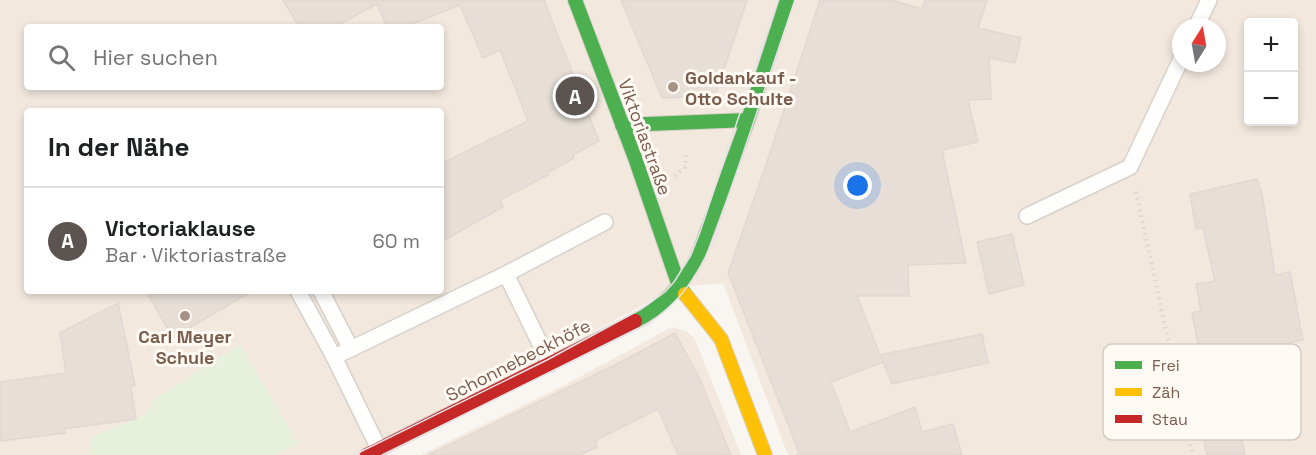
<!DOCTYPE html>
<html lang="de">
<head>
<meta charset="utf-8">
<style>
  body { margin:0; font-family:"Space Grotesk",sans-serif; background:#f2f2f2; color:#202124 }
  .controls { position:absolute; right:18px; top:18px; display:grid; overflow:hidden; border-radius:6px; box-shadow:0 3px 9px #0003 }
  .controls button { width:54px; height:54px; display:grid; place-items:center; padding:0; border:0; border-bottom:2px solid #e0e0e0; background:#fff; color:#202124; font:30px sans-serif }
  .compass { position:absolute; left:1172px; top:18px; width:54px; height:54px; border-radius:50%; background:#fff; box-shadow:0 3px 9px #0003; rotate:11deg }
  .you { position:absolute; left:858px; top:186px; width:21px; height:21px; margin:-15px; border:4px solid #fff; border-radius:50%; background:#1a73e8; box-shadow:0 0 0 9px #1a73e833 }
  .badge { display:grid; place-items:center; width:39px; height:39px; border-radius:50%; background:#5c5450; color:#fff; font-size:20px; font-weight:700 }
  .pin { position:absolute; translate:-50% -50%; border:3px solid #fff; box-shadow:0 2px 6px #0006 }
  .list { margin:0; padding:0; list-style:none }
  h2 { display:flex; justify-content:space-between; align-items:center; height:78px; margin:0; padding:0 24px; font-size:26px }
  h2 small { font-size:20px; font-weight:400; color:#757577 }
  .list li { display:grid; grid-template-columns:39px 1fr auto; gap:18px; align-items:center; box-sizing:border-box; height:108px; padding:0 24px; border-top:2px solid #e0e0e0 }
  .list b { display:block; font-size:22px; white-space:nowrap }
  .list p { margin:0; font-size:20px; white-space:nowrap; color:#757577 }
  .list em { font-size:20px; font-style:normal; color:#757577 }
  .icon { flex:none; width:33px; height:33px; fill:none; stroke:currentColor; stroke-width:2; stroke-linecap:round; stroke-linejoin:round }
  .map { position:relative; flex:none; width:1316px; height:455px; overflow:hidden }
  .search { position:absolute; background:#fff; box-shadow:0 3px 9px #0003; left:24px; top:24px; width:420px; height:66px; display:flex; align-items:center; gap:15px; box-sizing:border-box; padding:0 21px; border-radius:6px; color:#757577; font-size:22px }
  .panel { position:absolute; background:#fff; box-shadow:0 3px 9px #0003; left:24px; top:108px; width:420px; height:186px; border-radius:6px }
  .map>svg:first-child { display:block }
</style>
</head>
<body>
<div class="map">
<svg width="1316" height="455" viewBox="0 0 1316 455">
  <rect width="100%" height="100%" fill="#f9f5f0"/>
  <g fill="#f2e8de" fill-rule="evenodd">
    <path d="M0,0h784l-106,286 -314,169h-364zM27,27h414v60h-414zM27,111h414v180h-414z"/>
    <path d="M791,0h525v455h-528l-65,-172 -43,4zM1248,22h46v100h-46zM1181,27h36v36h-36z"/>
    <path d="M672,327l16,5 7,7 46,116h-320l140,-68z"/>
  </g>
  <path fill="#e7f0db" d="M240,344l59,100 -24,11h-184l-2,-18 55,-21 10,-17z"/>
  <g fill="#e6ded7" stroke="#e2d8d2" stroke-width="1.5">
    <path d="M283,0h261l55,141 -26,14 1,3 -27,15 1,2 -48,25 3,7 -62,35v-78l87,-43 -28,-71 -17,8 -23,-53 -55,22h-18l-10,-23 -43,23h-35z"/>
    <path d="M621,0h126l-32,96 -53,2z"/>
    <path d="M820,0h71l31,9 3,-9h62l-9,28 43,10 -6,25 -26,-5 2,41 -23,1 10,42 -36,8 24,113 -58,2 1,31h-52l23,59 102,-21 6,29 -96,21 -9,-22 -52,20 19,50 65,-25 7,25 31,-8 9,31h-165l2,-2 -9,-24 -62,-156 37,-105z"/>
    <path d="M1257,179l5,14 13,82 15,-3 13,68 -59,12 17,71 -22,4 6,28h-38l-10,-47 13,-3 -18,-92 9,-2 -5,-27 19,-3 -12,-53 -7,1 -6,-35z"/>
    <path d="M1012,234l12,51 -35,9 -12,-52z"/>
    <path d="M146,291h106l-79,47z"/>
    <path d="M118,303l17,82 -4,2 5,32 -72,10 1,4 -65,8v-59l66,-9 -6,-40z"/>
    <path d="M675,333l24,44 32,78h-53l-20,-46 -58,29 -5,4 2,5 -17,8h-152l187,-90z"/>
  </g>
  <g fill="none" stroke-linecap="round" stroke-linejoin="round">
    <g stroke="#d7d1cb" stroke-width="18">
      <g id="lane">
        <path d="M1196,27l13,-27"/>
        <path d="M1027,216l103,-49 51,-108"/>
        <path d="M506,274l44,90"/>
        <path d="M298,291l36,66"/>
        <path d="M321,291l30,58"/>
        <path d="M379,449l-45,-92 172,-83 99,-52"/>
      </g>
    </g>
    <g stroke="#d9d2cb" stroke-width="16">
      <g id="fast">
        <path d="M575,0l60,158 44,128 6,8"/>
        <path d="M622,125l126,-5"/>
        <path d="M635,321c27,-13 48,-37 62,-63l51,-138 39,-120"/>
      </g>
    </g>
    <g stroke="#d9d2cb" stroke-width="16">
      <path id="slow" d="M685,294l36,45 44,116"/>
    </g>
    <g stroke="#d9d2cb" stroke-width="16">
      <path id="jam" d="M367,455l268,-134"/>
    </g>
    <g stroke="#dcd5d0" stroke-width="4" stroke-dasharray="1.5 4.5" stroke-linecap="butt">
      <path d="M675,176l10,-9 1,-12"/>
      <path d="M1136,192l57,263"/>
    </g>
    <use href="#lane" stroke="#fefefd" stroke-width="15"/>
    <use href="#fast" stroke="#4caf50" stroke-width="14"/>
    <use href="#slow" stroke="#ffc107" stroke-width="14"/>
    <use href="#jam" stroke="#c62828" stroke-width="14"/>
    <g stroke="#e6e3e7" stroke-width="1.5">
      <path d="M354,455l193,-95 94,-51 24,-17 9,-10 17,-27 9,-23 78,-232"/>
      <path d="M382,455l268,-132c32,-23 48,-48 64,-84l81,-239"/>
    </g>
  </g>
  <g fill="#a69286" stroke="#fffaf3" stroke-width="2">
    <circle cx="673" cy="87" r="6"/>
    <circle cx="185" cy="316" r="6"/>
  </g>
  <g text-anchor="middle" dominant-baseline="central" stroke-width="6" stroke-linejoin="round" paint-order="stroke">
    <g font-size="18" font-weight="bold" fill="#7a5c4d" stroke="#fffaf3" text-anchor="start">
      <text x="685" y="77">Goldankauf -<tspan x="685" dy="21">Otto Schulte</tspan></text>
      <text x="185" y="336" text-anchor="middle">Carl Meyer<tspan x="185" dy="21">Schule</tspan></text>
    </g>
    <g font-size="18" fill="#7a5c4d" stroke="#fffaf3">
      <text transform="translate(645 137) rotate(70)">Viktoriastraße</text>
      <text transform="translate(518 360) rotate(-27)">Schonnebeckhöfe</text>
    </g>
  </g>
  <rect x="1103" y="344" width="198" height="96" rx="9" fill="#fffaf3" stroke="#d7cbc1" stroke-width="1.5"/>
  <rect x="1115" y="361" width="27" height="8" fill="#4caf50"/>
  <rect x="1115" y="388" width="27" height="8" fill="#ffc107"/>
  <rect x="1115" y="415" width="27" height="8" fill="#c62828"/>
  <g font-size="16" fill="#7a5c4d">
    <text x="1152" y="371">Frei</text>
    <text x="1152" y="398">Zäh</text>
    <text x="1152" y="425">Stau</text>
  </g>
</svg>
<div class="controls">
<button>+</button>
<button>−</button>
</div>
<svg class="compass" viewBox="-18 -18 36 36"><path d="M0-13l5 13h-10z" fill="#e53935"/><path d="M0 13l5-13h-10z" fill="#757577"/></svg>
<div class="you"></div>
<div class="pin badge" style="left:575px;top:96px">A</div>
<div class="search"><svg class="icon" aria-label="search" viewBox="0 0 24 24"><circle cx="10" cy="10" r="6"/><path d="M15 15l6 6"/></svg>Hier suchen</div>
<section class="panel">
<h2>In der Nähe<small></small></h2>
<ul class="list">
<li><span class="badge">A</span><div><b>Victoriaklause</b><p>Bar · Viktoriastraße</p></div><em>60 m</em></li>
</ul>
</section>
</div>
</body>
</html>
